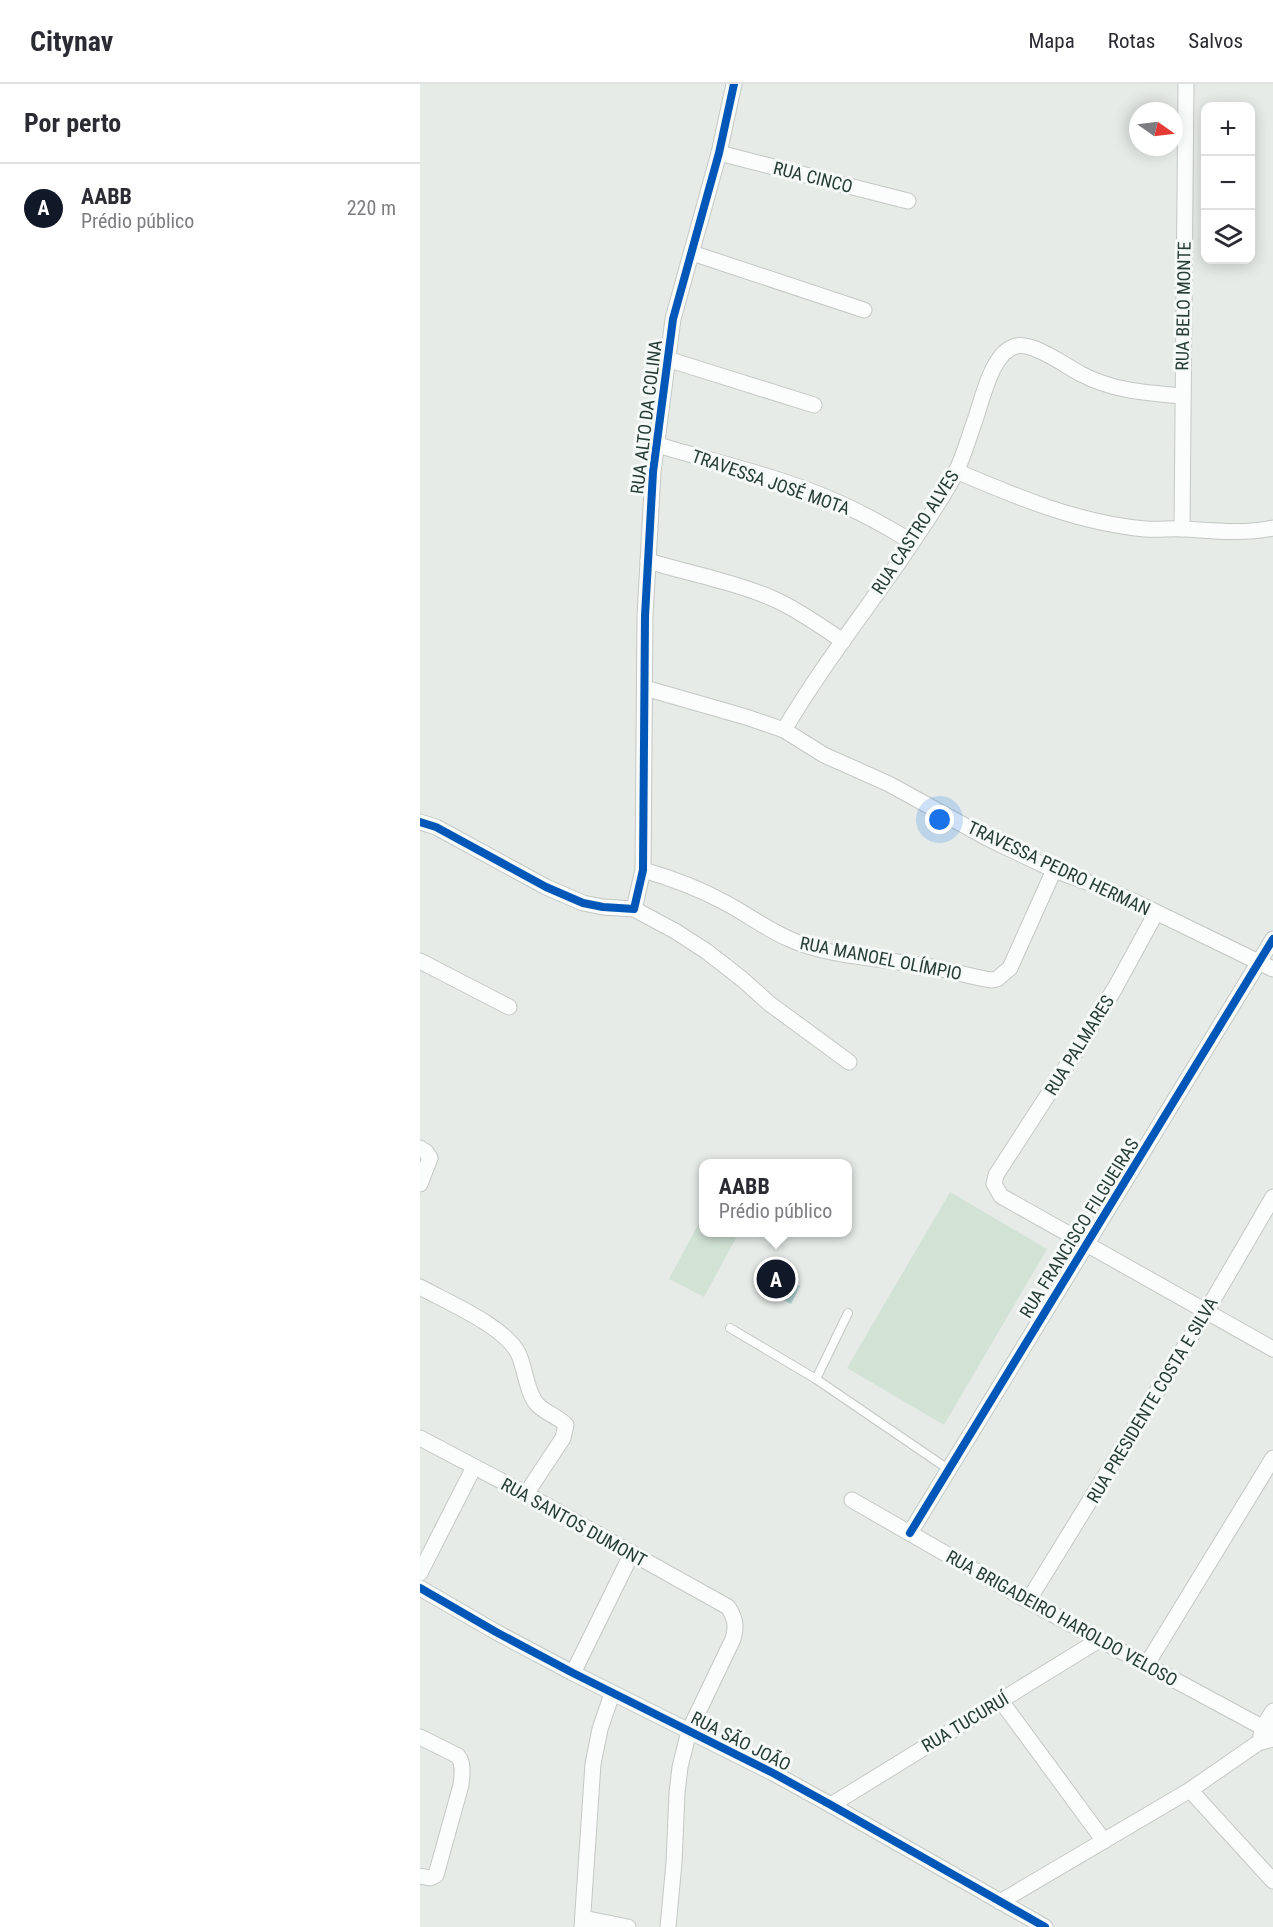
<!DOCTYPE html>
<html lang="pt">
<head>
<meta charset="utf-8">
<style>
  body { margin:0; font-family:"Roboto Condensed",sans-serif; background:#f2f2f3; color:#2b2b33 }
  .controls { position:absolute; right:18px; top:18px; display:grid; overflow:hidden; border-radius:12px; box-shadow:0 3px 15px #0003 }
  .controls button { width:54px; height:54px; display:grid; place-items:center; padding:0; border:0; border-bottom:2px solid #e1e1e2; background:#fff; color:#2b2b33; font:30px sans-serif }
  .compass { position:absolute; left:709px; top:18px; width:54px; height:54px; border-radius:50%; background:#fff; box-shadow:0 3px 15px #0003; rotate:104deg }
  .you { position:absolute; left:520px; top:736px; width:21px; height:21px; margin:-15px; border:4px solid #fff; border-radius:50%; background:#1a73e8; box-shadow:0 0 0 9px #1a73e833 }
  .badge { display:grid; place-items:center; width:39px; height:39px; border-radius:50%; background:#111827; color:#fff; font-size:20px; font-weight:700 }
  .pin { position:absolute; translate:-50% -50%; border:3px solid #fff; box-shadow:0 2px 6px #0006 }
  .popup { position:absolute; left:279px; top:1075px; width:153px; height:78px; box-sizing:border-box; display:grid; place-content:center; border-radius:12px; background:#fff; filter:drop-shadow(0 2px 4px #0005); font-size:20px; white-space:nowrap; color:#7c7c81 }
  .popup b { font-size:22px; color:#2b2b33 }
  .popup::after { content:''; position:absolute; left:50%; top:100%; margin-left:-12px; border:12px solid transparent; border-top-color:#fff }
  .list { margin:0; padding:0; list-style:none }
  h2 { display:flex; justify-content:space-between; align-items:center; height:78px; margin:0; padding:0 24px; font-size:26px }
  h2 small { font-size:20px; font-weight:400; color:#7c7c81 }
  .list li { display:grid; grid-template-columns:39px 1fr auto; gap:18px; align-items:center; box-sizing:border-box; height:90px; padding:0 24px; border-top:2px solid #e1e1e2 }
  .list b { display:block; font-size:22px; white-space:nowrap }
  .list p { margin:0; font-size:20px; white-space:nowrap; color:#7c7c81 }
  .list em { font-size:20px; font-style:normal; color:#7c7c81 }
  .icon { flex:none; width:33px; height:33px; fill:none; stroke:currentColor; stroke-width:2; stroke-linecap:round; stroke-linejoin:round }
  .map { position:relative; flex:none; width:853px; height:1843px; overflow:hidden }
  header { display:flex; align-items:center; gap:36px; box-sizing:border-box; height:84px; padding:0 30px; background:#fff; border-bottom:2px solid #e1e1e2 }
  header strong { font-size:28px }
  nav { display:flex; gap:33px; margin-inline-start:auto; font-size:21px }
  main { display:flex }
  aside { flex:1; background:#fff }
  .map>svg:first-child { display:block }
</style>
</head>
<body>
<header>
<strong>Citynav</strong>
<nav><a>Mapa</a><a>Rotas</a><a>Salvos</a></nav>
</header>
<main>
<aside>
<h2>Por perto<small></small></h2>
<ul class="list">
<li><span class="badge">A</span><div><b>AABB</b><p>Prédio público</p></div><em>220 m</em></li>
</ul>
</aside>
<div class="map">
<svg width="853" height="1843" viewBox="0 0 853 1843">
  <rect width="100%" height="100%" fill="#e6ebe8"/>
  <g fill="#d2e2d5">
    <path d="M530,1108l97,57 -103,176 -97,-57z"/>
    <path d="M281,1135l3,2v11l22,1 10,5 -32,59 -35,-18z"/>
  </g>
  <path fill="#add2d3" d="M344,1183l36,19 -9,18 -36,-19z"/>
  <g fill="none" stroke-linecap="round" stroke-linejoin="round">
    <g stroke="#c3c8c5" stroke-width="10">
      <g id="service">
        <path d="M310,1244l86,51 132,90"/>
        <path d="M396,1295l32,-66"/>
      </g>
    </g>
    <g stroke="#c3c8c5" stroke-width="17">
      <g id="minor">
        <path d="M299,69l189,48"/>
        <path d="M272,169l172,57"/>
        <path d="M247,275l147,46"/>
        <path d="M238,361c56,17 119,31 172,54 29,12 56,27 82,43"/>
        <path d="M536,387c61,26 122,52 189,58 13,1 27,-1 41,0 30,2 58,5 87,-1"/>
        <path d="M762,445l4,-445"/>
        <path d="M228,477c40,12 91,22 128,39 24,11 46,27 67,41"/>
        <path d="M225,604l101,29 38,13 40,25 65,29 100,55 65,31 49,18 30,13 140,68"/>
        <path d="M364,646c34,-58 76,-112 115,-168 19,-29 40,-57 56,-88 8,-16 13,-34 19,-51 8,-21 17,-71 42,-77 17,-4 50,20 65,28 32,17 66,19 101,22"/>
        <path d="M0,738l16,5 110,60 37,16 20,4 31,2 9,-39 2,-254 8,-144 20,-153 46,-166 15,-69"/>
        <path d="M223,786c28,8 55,18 81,32 21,11 41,26 63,36 40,19 94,20 138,28 23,3 45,11 67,14l5,-1 13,-11 44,-98"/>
        <path d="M214,825l41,22 31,20 36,28 28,25 79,58"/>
        <path d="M736,829l-41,75 -40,65 -79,122 -2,9 7,12 272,153"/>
        <path d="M0,877l89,46"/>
        <path d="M0,1064l6,4 4,6 -10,26"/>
        <path d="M0,1203c27,15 87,40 99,68 6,14 8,37 17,48 8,10 22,13 30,22l-3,13 -37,56"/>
        <path d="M0,1354l106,56 202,113c7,11 9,19 5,32l-44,92 -9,36 -3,26 -3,70 -6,64"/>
        <path d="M432,1416l176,101 245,132"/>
        <path d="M490,1449l363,-594"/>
        <path d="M0,1489l54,-106"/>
        <path d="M0,1504l76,44 77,41 200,100 58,32 214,122"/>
        <path d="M608,1517l178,-289 67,-115"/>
        <path d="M727,1580l126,-206"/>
        <path d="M153,1589l59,-120"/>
        <path d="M581,1617l103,140"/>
        <path d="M841,1651l2,-8 10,-16"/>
        <path d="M0,1653l38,19c6,8 4,19 3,29l-25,90 -6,3 -10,-2"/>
        <path d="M770,1706l83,91"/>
        <path d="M411,1721l268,-165"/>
        <path d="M580,1818l190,-112 68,-47 15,-4"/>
        <path d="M163,1834l45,9"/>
        <path d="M162,1843l11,-163 7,-35 12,-35"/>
      </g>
    </g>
    <use href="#service" stroke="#fbfcfc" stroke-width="8"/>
    <use href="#minor" stroke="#fbfcfc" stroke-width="15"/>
    <g stroke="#f5f9f7" stroke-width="11">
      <g id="cycleway">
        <path d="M0,738l16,5 110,60 37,16 20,4 31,2 9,-39 2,-254 8,-144 20,-153 46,-166 15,-69"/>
        <path d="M490,1449l363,-594"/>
        <path d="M0,1504l76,44 77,41 200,100 58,32 214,122"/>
      </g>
    </g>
    <use href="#cycleway" stroke="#0057b8" stroke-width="8"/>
  </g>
  <g text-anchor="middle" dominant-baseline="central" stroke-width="6" stroke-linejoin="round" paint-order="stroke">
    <g font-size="18" fill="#263c34" stroke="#f5f9f7">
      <text transform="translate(393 93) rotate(14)">RUA CINCO</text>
      <text transform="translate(763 222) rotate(-89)">RUA BELO MONTE</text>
      <text transform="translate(226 333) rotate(-83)">RUA ALTO DA COLINA</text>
      <text transform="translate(351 398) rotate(19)">TRAVESSA JOSÉ MOTA</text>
      <text transform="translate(495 448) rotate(-57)">RUA CASTRO ALVES</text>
      <text transform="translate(639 784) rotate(25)">TRAVESSA PEDRO HERMAN</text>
      <text transform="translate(461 874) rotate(11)">RUA MANOEL OLÍMPIO</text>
      <text transform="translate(659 961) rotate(-58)">RUA PALMARES</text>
      <text transform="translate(659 1144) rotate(-58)">RUA FRANCISCO FILGUEIRAS</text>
      <text transform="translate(732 1316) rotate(-59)">RUA PRESIDENTE COSTA E SILVA</text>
      <text transform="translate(154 1438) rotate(29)">RUA SANTOS DUMONT</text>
      <text transform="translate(642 1534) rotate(29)">RUA BRIGADEIRO HAROLDO VELOSO</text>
      <text transform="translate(545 1638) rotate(-31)">RUA TUCURUÍ</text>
      <text transform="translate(321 1657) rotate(27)">RUA SÃO JOÃO</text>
    </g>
  </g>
</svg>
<div class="controls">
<button>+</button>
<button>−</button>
<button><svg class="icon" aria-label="layers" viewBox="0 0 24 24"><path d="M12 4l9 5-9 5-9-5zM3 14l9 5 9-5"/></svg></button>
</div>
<svg class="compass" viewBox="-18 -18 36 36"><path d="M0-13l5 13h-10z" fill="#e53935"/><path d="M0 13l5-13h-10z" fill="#7c7c81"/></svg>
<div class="you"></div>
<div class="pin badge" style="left:356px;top:1195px">A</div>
<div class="popup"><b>AABB</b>Prédio público</div>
</div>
</main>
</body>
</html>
